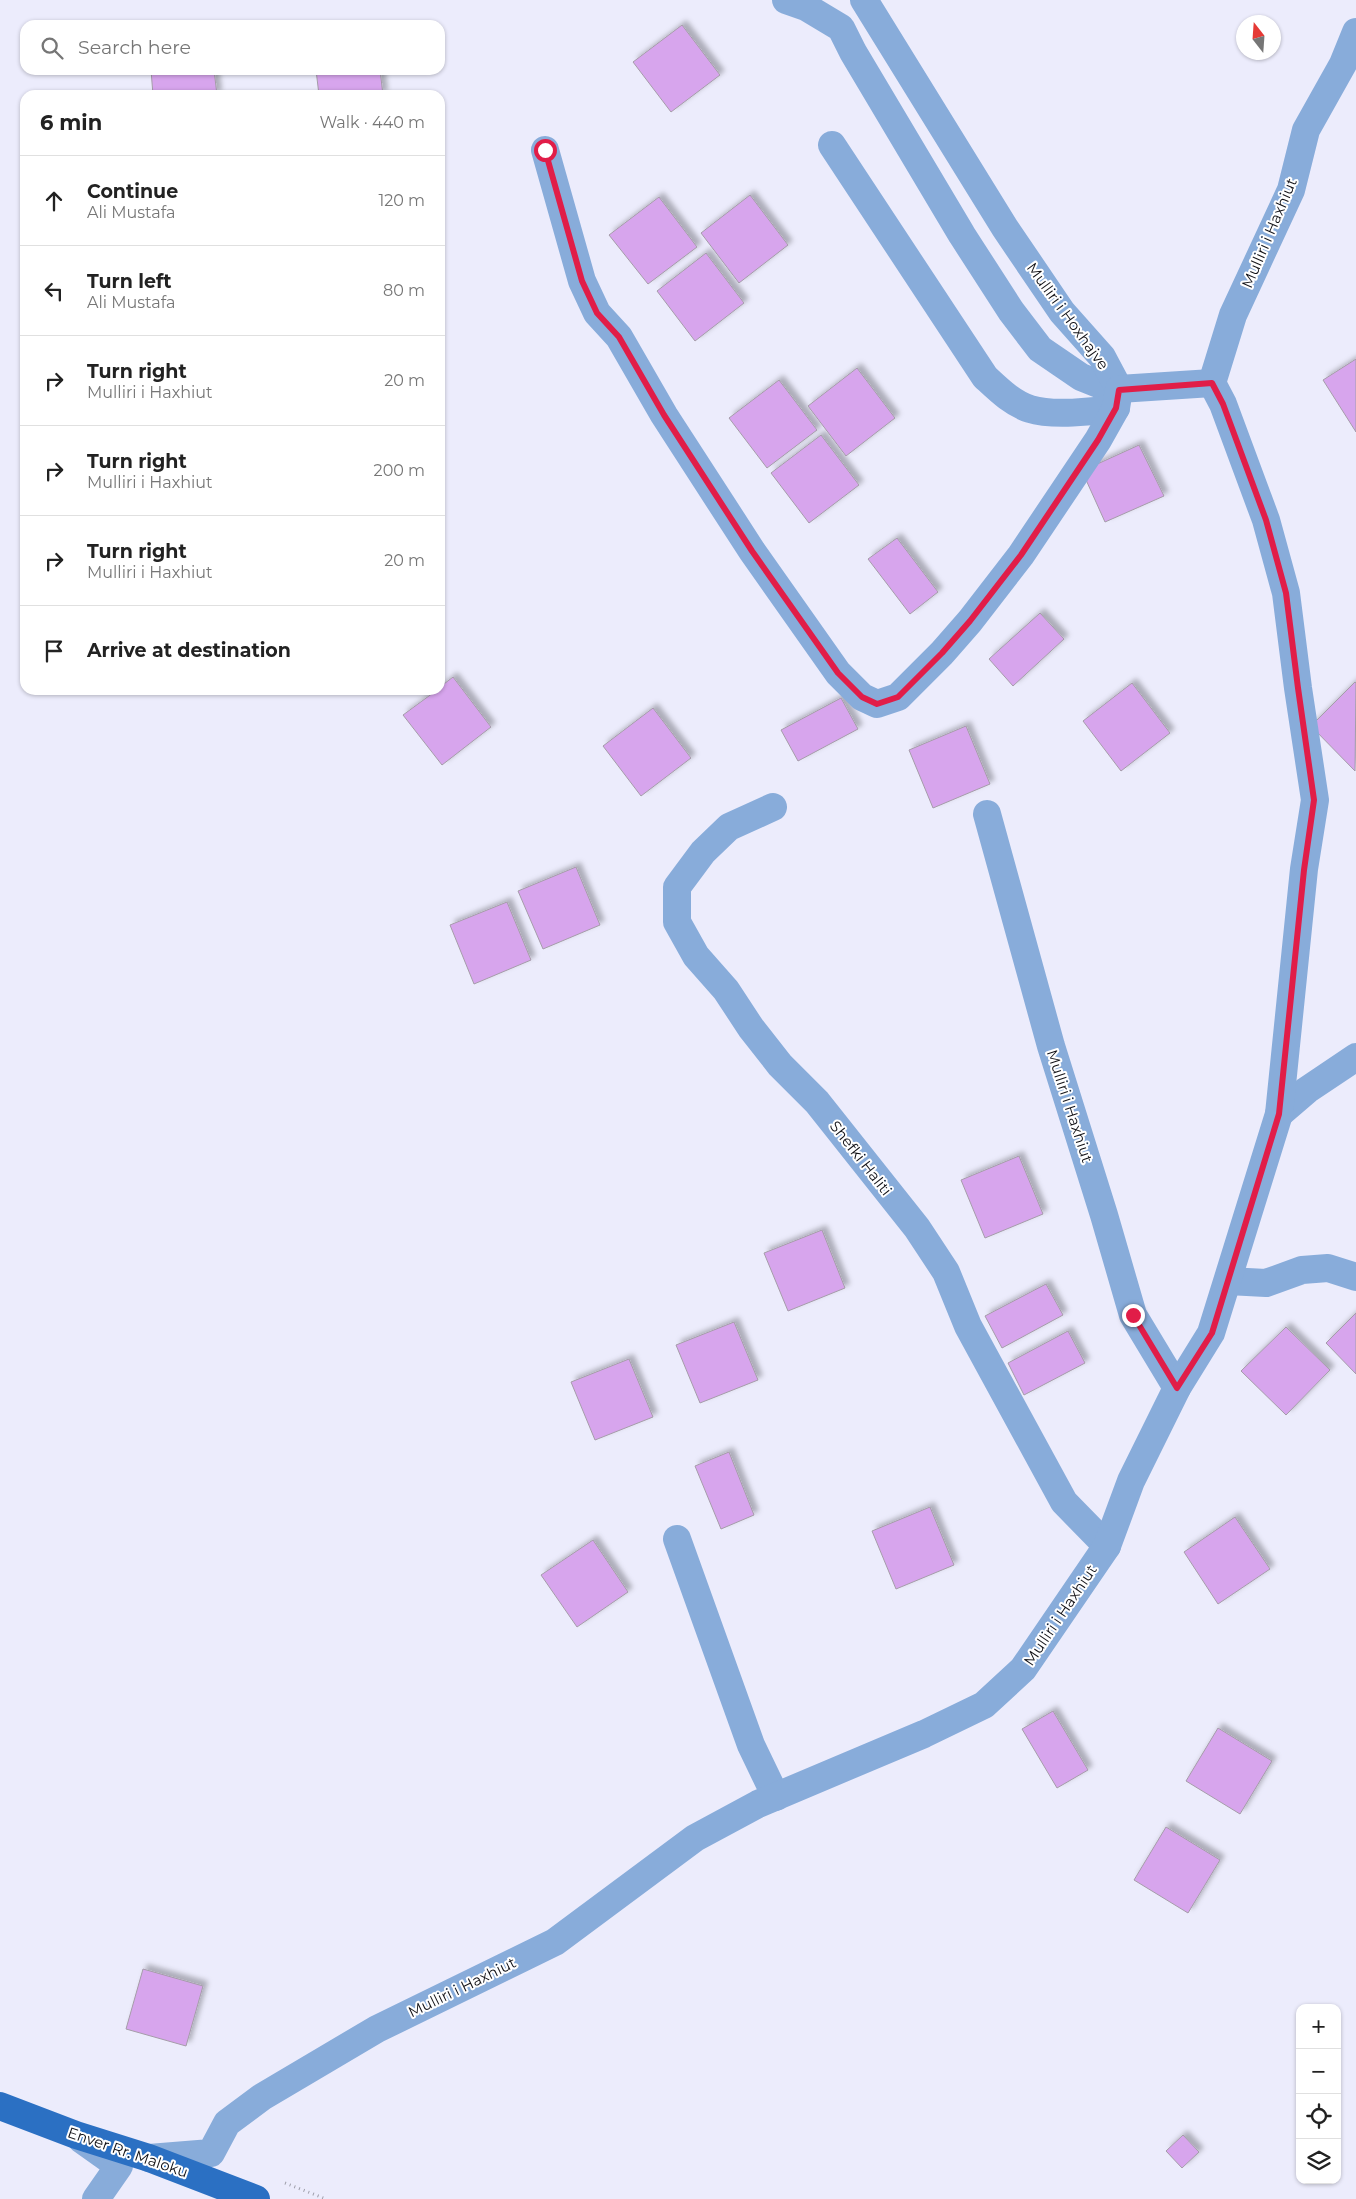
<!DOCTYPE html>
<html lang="en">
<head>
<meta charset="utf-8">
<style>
  body { margin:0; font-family:Montserrat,sans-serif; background:#f6f6f6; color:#222 }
  .controls { position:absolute; right:15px; bottom:15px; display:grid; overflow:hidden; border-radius:10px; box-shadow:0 1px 4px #0004 }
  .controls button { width:45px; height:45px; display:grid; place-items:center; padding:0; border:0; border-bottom:1px solid #e0e0e0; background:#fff; color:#222; font:25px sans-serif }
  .compass { position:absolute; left:1236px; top:15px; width:45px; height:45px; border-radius:50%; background:#fff; box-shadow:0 1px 4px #0004; rotate:343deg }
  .stop { position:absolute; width:15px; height:15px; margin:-11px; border:4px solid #e11d48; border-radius:50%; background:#fff }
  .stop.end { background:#e11d48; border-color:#fff; box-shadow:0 1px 5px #0008 }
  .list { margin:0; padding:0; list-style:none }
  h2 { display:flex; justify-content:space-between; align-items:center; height:65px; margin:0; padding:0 20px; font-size:21px }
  h2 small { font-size:16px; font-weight:400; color:#767676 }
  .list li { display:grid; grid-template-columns:32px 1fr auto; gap:15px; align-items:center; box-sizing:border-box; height:90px; padding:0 20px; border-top:1px solid #e0e0e0 }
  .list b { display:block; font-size:19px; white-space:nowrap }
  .list p { margin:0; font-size:16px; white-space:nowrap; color:#767676 }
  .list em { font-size:16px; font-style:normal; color:#767676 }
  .icon { flex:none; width:28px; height:28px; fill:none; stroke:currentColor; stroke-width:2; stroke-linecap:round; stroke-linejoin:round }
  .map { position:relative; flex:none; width:1356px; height:2199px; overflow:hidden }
  .search { position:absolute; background:#fff; box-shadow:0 1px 4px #0004; left:20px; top:20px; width:425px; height:55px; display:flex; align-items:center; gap:12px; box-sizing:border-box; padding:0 18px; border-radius:15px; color:#767676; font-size:19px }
  .panel { position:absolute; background:#fff; box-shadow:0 1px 4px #0004; left:20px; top:90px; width:425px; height:605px; border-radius:15px }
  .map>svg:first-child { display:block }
</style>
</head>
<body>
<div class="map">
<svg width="1356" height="2199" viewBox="0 0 1356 2199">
  <defs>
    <filter id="shadow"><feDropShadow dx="4.5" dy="-4.5" stdDeviation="2.5" flood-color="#0004"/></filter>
  </defs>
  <rect width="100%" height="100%" fill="#ececfc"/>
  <g fill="#d7a5ed" stroke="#a59ca9" filter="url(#shadow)">
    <path d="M682,25l38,50 -49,37 -38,-50z"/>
    <path d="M151,70h63l3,25h-64z"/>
    <path d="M316,70h64l3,25h-64z"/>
    <path d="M750,195l38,50 -49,38 -38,-50z"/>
    <path d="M659,197l38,50 -49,37 -39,-49z"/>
    <path d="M706,253l38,50 -49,38 -38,-50z"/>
    <path d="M1356,359v73l-33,-52z"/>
    <path d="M857,368l38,50 -49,38 -38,-50z"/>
    <path d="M779,380l38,50 -50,38 -38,-50z"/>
    <path d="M821,435l38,50 -50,38 -38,-50z"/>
    <path d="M1139,445l25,51 -59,26 -23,-51z"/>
    <path d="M897,538l41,54 -28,22 -42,-55z"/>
    <path d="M1040,613l24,26 -51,47 -24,-27z"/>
    <path d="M453,677l38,50 -49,38 -39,-50 34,-25h3v-3z"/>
    <path d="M1355,682l1,1 -1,88 -44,-45z"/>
    <path d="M1132,683l38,50 -49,38 -38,-50z"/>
    <path d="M841,698l17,31 -60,32 -17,-31z"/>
    <path d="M653,708l38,50 -50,38 -38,-50z"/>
    <path d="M966,726l24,58 -57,24 -24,-58z"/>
    <path d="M576,867l24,58 -57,24 -25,-58z"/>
    <path d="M507,902l24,58 -57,24 -24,-59z"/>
    <path d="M1019,1156l24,58 -58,24 -24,-58z"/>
    <path d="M822,1230l23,58 -57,23 -24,-58z"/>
    <path d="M1046,1284l17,31 -61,33 -17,-32z"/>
    <path d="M1356,1313v61l-30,-31z"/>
    <path d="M734,1322l24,58 -58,23 -24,-58z"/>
    <path d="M1286,1327l44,43 -44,45 -45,-44z"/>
    <path d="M1068,1331l17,32 -61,32 -16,-32z"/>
    <path d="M629,1359l24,58 -58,23 -24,-58z"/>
    <path d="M729,1452l25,63 -33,14 -26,-63z"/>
    <path d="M930,1507l24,58 -58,24 -24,-58z"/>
    <path d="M1235,1517l35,52 -52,35 -34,-52z"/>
    <path d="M593,1540l35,52 -51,35 -36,-52z"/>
    <path d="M1053,1711l35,59 -31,18 -35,-59z"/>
    <path d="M1218,1728l54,33 -32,53 -54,-33z"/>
    <path d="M1166,1827l54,33 -32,53 -54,-33z"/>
    <path d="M143,1969l60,17 -17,60 -60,-17z"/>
    <path d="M1183,2135l16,17 -17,16 -16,-17z"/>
  </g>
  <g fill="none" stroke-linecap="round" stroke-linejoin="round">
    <path stroke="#9f9fab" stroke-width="3" stroke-dasharray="1 4" stroke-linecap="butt" d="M285,2183l41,16"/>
    <g stroke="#88acda" stroke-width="28">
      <path d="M786,0l20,7 35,21 12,24 109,183 49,76 29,38 41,28 20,8 18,4 93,-6"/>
      <path d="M864,0l141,228 57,84 40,45 17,32"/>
      <path d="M832,145l153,232c14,13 27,26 45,32 22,7 63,3 86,-1"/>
      <path d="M545,150l37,131 15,32 22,24 45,78 88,136 86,122 24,24 15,7 21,-7 44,-44 28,-32 51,-66 77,-115 18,-32 3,-19"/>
      <path d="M773,807l-44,20 -26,25 -26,35v35l19,34 30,34 25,38 29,37 37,37 100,126 29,44 22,54 96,176 43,44"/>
      <path d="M987,814l64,232 53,169 29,100 44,73"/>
      <path d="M1279,1114l28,-24 49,-33"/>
      <path d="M1228,1281l38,2 36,-13 26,-2 28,9"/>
      <path d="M677,1539l74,206 25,52"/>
      <path d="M81,2139l38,27 -23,33"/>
      <path d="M149,2158l62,-5 16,-30 35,-26 115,-68 178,-87 140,-104 63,-34 166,-70 60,-29 39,-36 84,-123 24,-65 46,-93 34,-55 68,-219 25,-245 11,-69 -17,-112 -12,-95 -20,-73 -43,-116 -11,-21 21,-68 58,-125 15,-60 37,-66 13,-32"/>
    </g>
    <path stroke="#2b70c3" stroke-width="28" d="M0,2106l76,29 73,23 107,41"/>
  </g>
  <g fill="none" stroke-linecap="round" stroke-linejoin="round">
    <path stroke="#e11d48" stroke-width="6" d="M545,150l37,131 15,32 22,24 45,78 88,136 86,122 24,24 15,7 21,-7 44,-44 28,-32 51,-66 77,-115 18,-32 3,-18 93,-7 11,21 43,116 20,73 12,95 16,112 -10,70 -25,244 -67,219 -35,55 -44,-73"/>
  </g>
  <g text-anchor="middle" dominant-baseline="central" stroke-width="4" stroke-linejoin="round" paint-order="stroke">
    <g font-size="15" fill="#101015" stroke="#fff">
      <text transform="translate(1269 233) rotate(-67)">Mulliri i Haxhiut</text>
      <text transform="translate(1068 316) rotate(54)">Mulliri i Hoxhajve</text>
      <text transform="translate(1070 1106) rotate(72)">Mulliri i Haxhiut</text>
      <text transform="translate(861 1158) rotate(52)">Shefki Haliti</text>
      <text transform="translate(1060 1615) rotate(-56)">Mulliri i Haxhiut</text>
      <text transform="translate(462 1987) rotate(-26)">Mulliri i Haxhiut</text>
      <text transform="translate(128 2152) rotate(19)">Enver Rr. Maloku</text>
    </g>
  </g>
</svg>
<div class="controls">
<button>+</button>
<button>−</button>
<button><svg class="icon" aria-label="locate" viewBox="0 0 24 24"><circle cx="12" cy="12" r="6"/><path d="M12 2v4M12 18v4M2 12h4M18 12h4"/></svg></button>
<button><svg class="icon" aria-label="layers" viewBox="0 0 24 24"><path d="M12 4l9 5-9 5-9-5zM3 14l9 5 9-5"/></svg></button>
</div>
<svg class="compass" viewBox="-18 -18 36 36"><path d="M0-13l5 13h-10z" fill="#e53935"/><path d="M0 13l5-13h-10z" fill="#767676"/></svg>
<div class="stop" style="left:545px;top:150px"></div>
<div class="stop end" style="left:1133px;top:1315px"></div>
<div class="search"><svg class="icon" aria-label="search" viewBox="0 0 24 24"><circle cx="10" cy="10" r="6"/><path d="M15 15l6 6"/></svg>Search here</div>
<section class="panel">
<h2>6 min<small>Walk · 440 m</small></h2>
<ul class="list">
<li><svg class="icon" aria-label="ahead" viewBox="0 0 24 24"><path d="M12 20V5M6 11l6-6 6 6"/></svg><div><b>Continue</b><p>Ali Mustafa</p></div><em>120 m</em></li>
<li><svg class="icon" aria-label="left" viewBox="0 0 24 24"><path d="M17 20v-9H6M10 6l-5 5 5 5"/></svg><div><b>Turn left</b><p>Ali Mustafa</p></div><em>80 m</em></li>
<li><svg class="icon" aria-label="right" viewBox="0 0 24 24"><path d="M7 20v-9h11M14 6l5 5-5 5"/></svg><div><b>Turn right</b><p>Mulliri i Haxhiut</p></div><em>20 m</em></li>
<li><svg class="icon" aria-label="right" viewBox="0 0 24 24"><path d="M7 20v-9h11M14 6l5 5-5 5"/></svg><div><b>Turn right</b><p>Mulliri i Haxhiut</p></div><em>200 m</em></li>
<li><svg class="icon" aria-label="right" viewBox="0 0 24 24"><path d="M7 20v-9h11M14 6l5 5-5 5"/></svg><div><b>Turn right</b><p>Mulliri i Haxhiut</p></div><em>20 m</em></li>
<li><svg class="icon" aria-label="arrive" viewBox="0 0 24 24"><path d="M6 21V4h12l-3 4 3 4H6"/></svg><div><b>Arrive at destination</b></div></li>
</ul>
</section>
</div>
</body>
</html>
